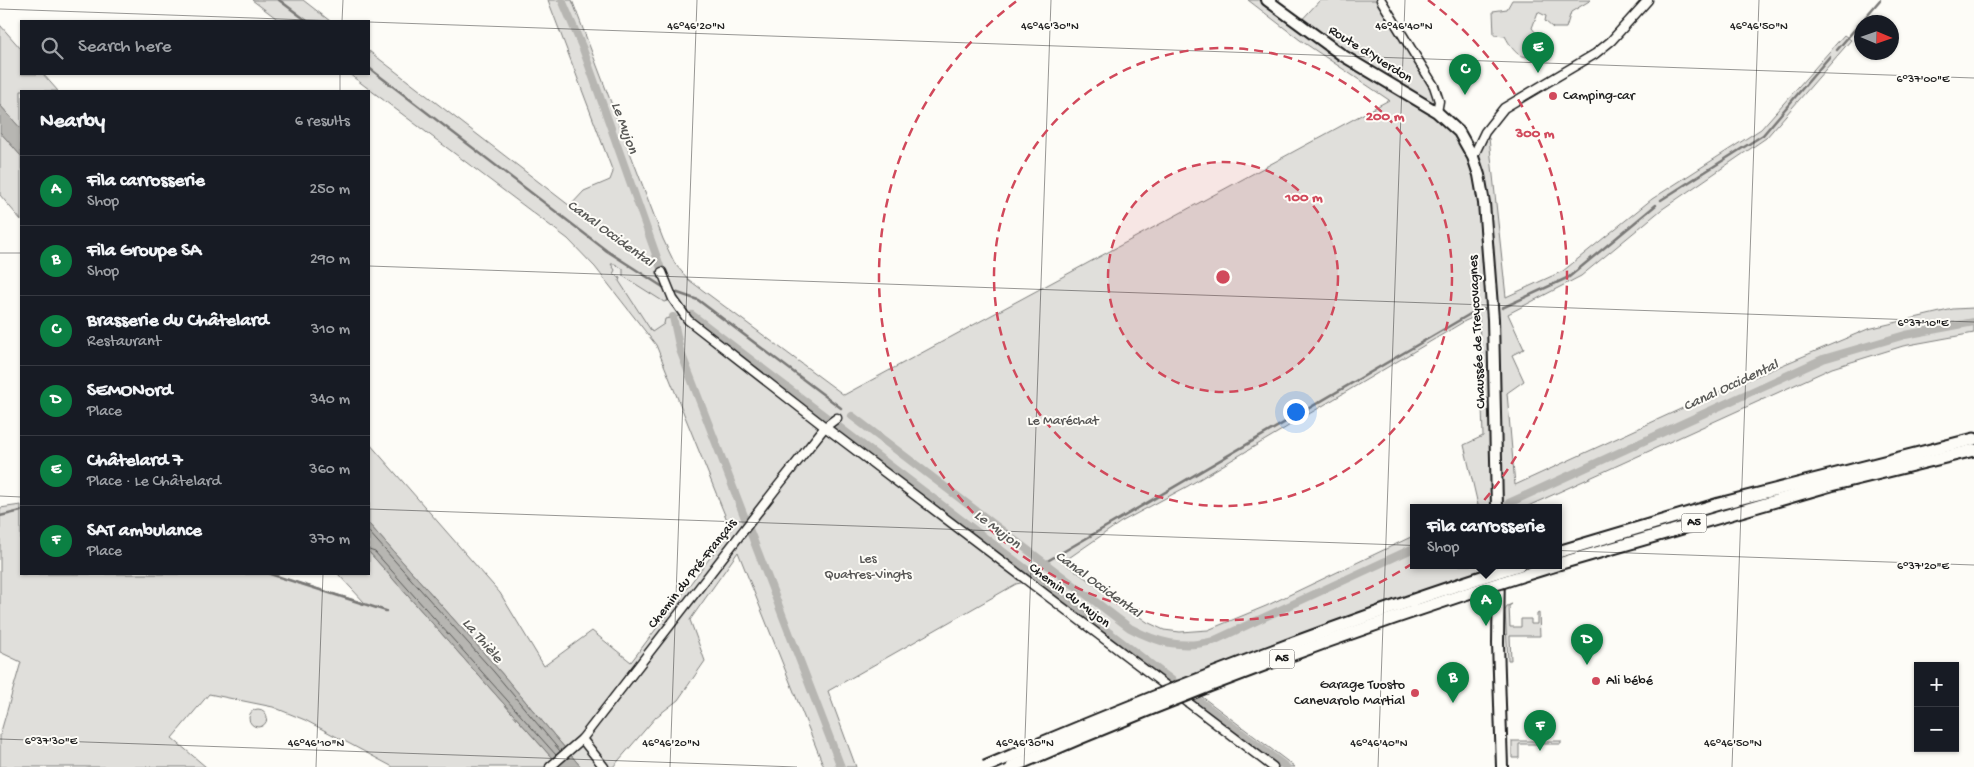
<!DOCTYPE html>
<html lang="en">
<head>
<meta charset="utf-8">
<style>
  body { margin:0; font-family:"Gochi Hand",sans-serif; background:#242831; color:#f1f3f6 }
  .controls { position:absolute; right:15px; bottom:15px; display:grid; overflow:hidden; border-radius:0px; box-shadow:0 1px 4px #0004 }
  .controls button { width:45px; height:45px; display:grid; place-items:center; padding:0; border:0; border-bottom:1px solid #363941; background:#171b24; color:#f1f3f6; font:25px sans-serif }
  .compass { position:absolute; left:1854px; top:15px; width:45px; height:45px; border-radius:50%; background:#171b24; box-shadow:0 1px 4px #0004; rotate:92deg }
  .you { position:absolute; left:1295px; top:411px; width:18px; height:18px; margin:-12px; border:4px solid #fff; border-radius:50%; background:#1a73e8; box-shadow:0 0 0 8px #1a73e833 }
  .badge { display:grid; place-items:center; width:32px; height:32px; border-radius:50%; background:#0b8043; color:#fff; font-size:16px; font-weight:700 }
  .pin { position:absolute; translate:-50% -41px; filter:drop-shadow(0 1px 2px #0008) }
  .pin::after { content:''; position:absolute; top:26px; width:18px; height:15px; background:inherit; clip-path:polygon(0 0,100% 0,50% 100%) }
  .popup { position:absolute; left:1410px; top:504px; width:152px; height:65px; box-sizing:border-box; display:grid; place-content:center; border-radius:0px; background:#171b24; filter:drop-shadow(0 1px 4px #0005); font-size:16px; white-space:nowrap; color:#9ea1a6 }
  .popup b { font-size:19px; color:#f1f3f6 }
  .popup::after { content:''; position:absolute; left:50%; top:100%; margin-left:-10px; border:10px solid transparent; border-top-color:#171b24 }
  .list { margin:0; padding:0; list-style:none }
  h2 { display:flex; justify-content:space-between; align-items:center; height:65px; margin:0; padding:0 20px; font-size:21px }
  h2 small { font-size:16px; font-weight:400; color:#9ea1a6 }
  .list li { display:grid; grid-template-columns:32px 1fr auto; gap:15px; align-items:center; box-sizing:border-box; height:70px; padding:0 20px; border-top:1px solid #363941 }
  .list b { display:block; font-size:19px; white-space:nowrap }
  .list p { margin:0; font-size:16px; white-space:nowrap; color:#9ea1a6 }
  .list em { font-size:16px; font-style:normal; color:#9ea1a6 }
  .icon { flex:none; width:28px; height:28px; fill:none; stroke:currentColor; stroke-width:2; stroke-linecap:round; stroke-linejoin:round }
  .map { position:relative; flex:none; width:1974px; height:767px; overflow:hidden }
  .search { position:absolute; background:#171b24; box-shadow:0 1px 4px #0004; left:20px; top:20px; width:350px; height:55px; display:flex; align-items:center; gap:12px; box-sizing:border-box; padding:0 18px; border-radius:0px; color:#9ea1a6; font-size:19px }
  .panel { position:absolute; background:#171b24; box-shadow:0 1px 4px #0004; left:20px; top:90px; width:350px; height:485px; border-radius:0px }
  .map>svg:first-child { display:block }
</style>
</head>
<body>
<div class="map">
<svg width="1974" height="767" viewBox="0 0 1974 767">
  <rect width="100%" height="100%" fill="#fdfcf7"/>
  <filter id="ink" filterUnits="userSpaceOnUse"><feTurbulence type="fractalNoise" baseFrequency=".02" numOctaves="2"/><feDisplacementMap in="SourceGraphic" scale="10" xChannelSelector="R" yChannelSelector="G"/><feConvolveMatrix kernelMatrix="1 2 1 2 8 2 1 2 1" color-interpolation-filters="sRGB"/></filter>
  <g filter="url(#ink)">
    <path fill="#eeede9" d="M610,264h5l58,35 11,16 -19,4 -1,5 -12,8 -39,-59z"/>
    <g fill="#e0dfdb" stroke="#7e7e7c" fill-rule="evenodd">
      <path d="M252,0h51l27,21h-50z"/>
      <path d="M548,0h24l91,239 12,25 14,16 155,115 545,-295 -89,-60 -52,-40h19l31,24 22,-24h61l53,86 3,26 36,44 9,-16 7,-2 17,159 57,-26 89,-72 109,-70 83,-94 7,5 -85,98 -105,72 -80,66 -73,38 16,35 -12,6 12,26 -17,12 8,92 194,-89 159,-67 85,-20 21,-1v25l-71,13 -71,22 -306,139h-51l3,-2 -14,-60 19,-9 -4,-121 -14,6 -277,165 -67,36 -58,40 84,60 17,8 16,2 28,-2 58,-24 147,-70 1,29h80l-309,119 110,83h-22l-99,-81 -149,-104 -9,2 -188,107 28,76h-32l-86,-215 -48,68 15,41 -27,39 -22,17 -43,50h-32l-83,-98 -129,-145v-81l131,150 44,73 48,-35 39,31 100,-132 -75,-185 -61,-78 -27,-28 -219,-165h20v-23l201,155 14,-15 26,-11 3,-8zM611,264h4l8,5v7l41,26 9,-3 10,16 -18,4 -1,5 -12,8 -33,-51 1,-3 -7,-4 2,-4z"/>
      <path d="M1512,0h79l-20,12 -5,16h-13l-8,-7 1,-5 -8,-4 -6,16 15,19 -6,11c-23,-1 -25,-2 -36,-22l-11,-1 -1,-24 14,-2z"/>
      <path d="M0,25l21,24v25h22l15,17h-37v38l-21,-24z"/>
      <path d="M0,132l21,24v64l-21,-25z"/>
      <path d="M21,505v69h249l95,29 -27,-29h31v-22l191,215h-167l-88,-47 -32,-13 -64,-13 -37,44 34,29h-206v-32l21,-73 -21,-10v-144z"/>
      <path d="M1512,604l-3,2 1,21h11v-8h10v5h6v-10l2,-1 1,23h-30l1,24h-3l-3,-49 2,-5z"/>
      <circle cx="258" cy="718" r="9"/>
      <path d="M1561,741v3h-42v14h-7v-17z"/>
    </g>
    <g fill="#b7b6b2" stroke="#797876">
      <path d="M0,105l21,24v27l-21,-24z"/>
      <path d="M369,524l129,145 83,98h-21l-191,-215z"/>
    </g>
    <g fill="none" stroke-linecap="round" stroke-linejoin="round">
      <g stroke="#5a5a58" stroke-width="1">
        <path d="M369,532l125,140 66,79"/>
        <path d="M369,550l6,2 181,203"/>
      </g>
      <g stroke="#797876" stroke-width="2.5">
        <path d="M279,0l28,21"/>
        <path d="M1837,50l43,-50"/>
        <path d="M369,68l238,183 59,38"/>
        <path d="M1661,200l102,-65 67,-79"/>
        <path d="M672,291l26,9 143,108"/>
        <path d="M1502,308l67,-31 87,-72"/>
        <path d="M0,516l21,-5"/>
        <path d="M1044,563l409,-239 24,-14 7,-1"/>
        <path d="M270,574l116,37"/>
      </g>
      <g stroke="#b7b6b2" stroke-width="8">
        <path d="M562,0l21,49 77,217"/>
        <path d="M692,315l594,452"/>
        <path d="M673,317l7,33 161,417"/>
        <path d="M852,416l278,212c28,15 52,21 83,13l201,-93"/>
        <path d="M1509,503l314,-144 82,-24 69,-13"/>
      </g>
      <g stroke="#1c1c1c" stroke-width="11">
        <g id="minor">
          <path d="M1381,0l53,86 5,15 -2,11"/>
          <path d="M1473,157l12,-25 19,-24 91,-54 16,-13 37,-41"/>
          <path d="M662,272l11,27 15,21 137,107 448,340"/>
          <path d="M582,739l22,28"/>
          <path d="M550,767l32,-28 196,-253 47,-59 12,-9"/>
        </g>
      </g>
      <g stroke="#1c1c1c" stroke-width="14">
        <g id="major">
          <path d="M1267,0l75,55 95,57 22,20 14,25 6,18 5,28 9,116 4,188"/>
          <path d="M1499,565l-1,78 4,124"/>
        </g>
      </g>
      <g stroke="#1c1c1c" stroke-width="15">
        <g id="highway">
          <path d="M1558,552l161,-48 255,-65"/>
          <path d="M1558,564l273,-79 143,-35"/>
        </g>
      </g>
      <use href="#minor" stroke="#fdfcf7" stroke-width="8"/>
      <use href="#major" stroke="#fdfcf7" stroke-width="10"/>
      <use href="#highway" stroke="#fdfcf7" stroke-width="11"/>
      <g stroke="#1c1c1c" stroke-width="15" stroke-linecap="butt">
        <g id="highway-bridge">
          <path d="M985,767c175,-75 352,-144 534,-202"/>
          <path d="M1012,767c177,-77 360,-145 544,-202"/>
        </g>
      </g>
      <use href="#highway-bridge" stroke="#fdfcf7" stroke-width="11"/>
    </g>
  </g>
  <path fill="none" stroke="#1c1c1c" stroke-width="1" stroke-opacity="0.45" d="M0,9l337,12M342,21l1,-21M369,22l1605,56M340,91v-17M0,253h21M369,266l1605,56M0,496l21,1M369,509l1605,56M0,739l797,28M316,767l7,-193M670,767l27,-767M1024,767l27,-767M1378,767l27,-767M1732,767l27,-767"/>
  <circle cx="1223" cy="277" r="115" fill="#d1495b" fill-opacity=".12"/>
  <g fill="none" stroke="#d1495b" stroke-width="2.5" stroke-dasharray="9 6">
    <circle cx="1223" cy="277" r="115"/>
    <circle cx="1223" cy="277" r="229"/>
    <path d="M1428 0A344 344 0 1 1 1018 0"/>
  </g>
  <g fill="#d1495b" stroke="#fdfcf7" stroke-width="2">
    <circle cx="1553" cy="96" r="5"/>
    <circle cx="1596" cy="681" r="5"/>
    <circle cx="1415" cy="693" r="5"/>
  </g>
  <g text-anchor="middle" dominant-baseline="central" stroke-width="4" stroke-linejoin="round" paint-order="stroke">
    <g fill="#fdfcf7" stroke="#605f5e" stroke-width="1">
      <rect x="1681.5" y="513.5" width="25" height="19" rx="4"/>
      <rect x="1269.5" y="649.5" width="25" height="19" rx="4"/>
    </g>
    <g font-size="12" font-weight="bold" fill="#1c1c1c">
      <text x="1694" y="523">A5</text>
      <text x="1282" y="659">A5</text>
    </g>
    <g font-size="14" fill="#1c1c1c" stroke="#fdfcf7">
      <text transform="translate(1370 55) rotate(32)">Route d'Yverdon</text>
      <text transform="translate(1478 332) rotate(-93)">Chaussée de Treycovagnes</text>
      <text transform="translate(693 574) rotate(-52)">Chemin du Pré-Français</text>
      <text transform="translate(1069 596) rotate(37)">Chemin du Mujon</text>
    </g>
    <g font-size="14" fill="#1c1c1c" stroke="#fdfcf7" text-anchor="start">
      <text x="1563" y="96">Camping-car</text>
      <text x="1606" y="681">Ali bébé</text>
      <text x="1405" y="685" text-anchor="end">Garage Tuosto<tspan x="1405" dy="16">Canevarolo Martial</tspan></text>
    </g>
    <g font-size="14" fill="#575655" stroke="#fdfcf7">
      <text x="1063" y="421">Le Maréchat</text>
      <text x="868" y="559">Les<tspan x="868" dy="16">Quatres-Vingts</tspan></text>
    </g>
    <g font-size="15" font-style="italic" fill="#5a5a58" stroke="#fdfcf7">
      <text transform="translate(624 128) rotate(70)">Le Mujon</text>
      <text transform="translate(610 234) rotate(36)">Canal Occidental</text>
      <text transform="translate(1731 386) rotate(-25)">Canal Occidental</text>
      <text transform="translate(997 530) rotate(37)">Le Mujon</text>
      <text transform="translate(1098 585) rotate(36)">Canal Occidental</text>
      <text transform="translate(482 641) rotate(49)">La Thièle</text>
    </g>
  </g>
  <g font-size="12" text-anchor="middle" fill="#1c1c1c" stroke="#fdfcf7" stroke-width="4" stroke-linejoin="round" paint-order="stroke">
    <text x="696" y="29">46°46'20"N</text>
    <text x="1050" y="29">46°46'30"N</text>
    <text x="1404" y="29">46°46'40"N</text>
    <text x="1759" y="29">46°46'50"N</text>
    <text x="1923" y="82">6°37'00"E</text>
    <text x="1923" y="326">6°37'10"E</text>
    <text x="1923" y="569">6°37'20"E</text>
    <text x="51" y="744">6°37'30"E</text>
    <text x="316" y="746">46°46'10"N</text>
    <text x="671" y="746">46°46'20"N</text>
    <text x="1025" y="746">46°46'30"N</text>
    <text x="1379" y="746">46°46'40"N</text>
    <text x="1733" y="746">46°46'50"N</text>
  </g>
  <circle cx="1223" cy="277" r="8" fill="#d1495b" stroke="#fdfcf7" stroke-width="2.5"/>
  <g font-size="15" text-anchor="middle" font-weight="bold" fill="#d1495b" stroke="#fdfcf7" stroke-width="4" stroke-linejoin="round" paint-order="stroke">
    <text x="1385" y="120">200 m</text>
    <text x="1535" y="137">300 m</text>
    <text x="1304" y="201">100 m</text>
  </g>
</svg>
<div class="controls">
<button>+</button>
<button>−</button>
</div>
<svg class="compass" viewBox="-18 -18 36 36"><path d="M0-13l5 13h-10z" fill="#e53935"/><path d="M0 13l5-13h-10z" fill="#9ea1a6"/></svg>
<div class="you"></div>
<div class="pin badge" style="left:1486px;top:626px">A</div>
<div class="popup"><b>Fila carrosserie</b>Shop</div>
<div class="pin badge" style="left:1453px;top:703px">B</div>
<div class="pin badge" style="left:1465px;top:95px">C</div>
<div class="pin badge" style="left:1587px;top:665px">D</div>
<div class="pin badge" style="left:1538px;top:73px">E</div>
<div class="pin badge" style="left:1540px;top:751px">F</div>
<div class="search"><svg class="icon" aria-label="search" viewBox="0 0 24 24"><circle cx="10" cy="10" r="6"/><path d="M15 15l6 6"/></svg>Search here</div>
<section class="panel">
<h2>Nearby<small>6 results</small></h2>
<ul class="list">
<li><span class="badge">A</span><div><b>Fila carrosserie</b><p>Shop</p></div><em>250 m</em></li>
<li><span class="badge">B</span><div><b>Fila Groupe SA</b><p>Shop</p></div><em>290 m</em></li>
<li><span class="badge">C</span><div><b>Brasserie du Châtelard</b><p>Restaurant</p></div><em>310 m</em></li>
<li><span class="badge">D</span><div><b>SEMONord</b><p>Place</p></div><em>340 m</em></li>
<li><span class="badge">E</span><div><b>Châtelard 7</b><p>Place · Le Châtelard</p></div><em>360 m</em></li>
<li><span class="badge">F</span><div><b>SAT ambulance</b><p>Place</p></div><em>370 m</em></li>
</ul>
</section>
</div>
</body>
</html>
